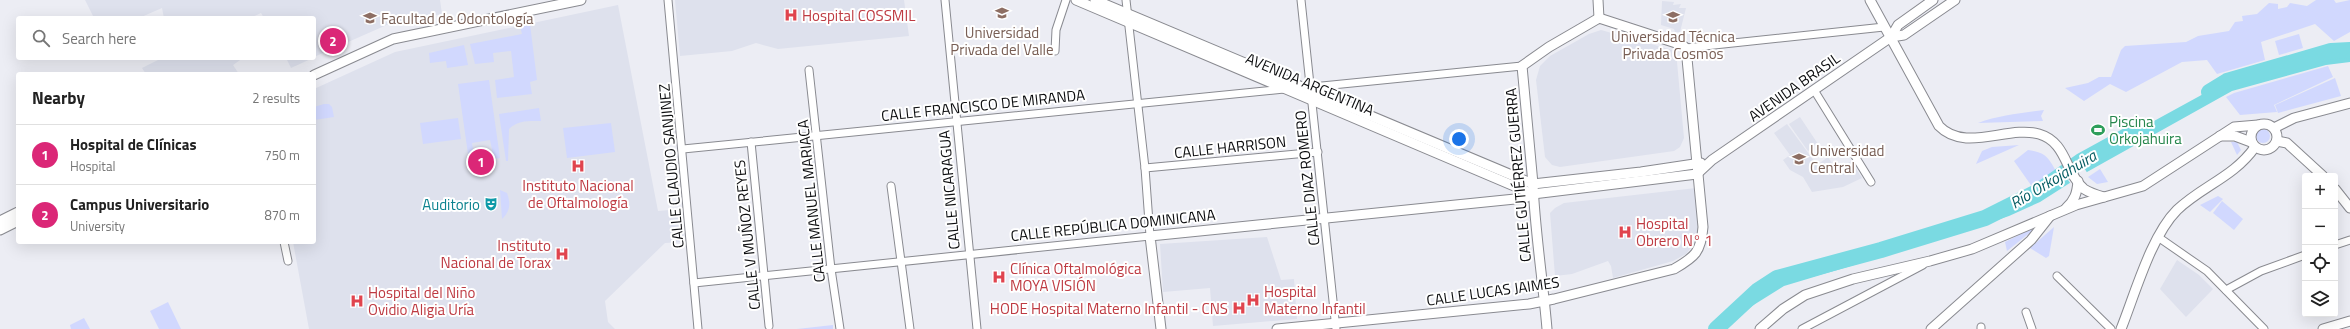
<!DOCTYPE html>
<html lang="en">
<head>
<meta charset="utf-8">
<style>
  body { margin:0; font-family:"Titillium Web",sans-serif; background:#f6f6f6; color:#222 }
  .controls { position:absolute; right:12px; bottom:12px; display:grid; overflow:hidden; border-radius:4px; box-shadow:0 4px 16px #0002 }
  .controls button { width:36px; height:36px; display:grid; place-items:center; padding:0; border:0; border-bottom:1px solid #e0e0e0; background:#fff; color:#222; font:20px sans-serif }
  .you { position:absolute; left:1459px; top:139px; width:14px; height:14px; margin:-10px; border:3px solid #fff; border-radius:50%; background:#1a73e8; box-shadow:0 0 0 6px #1a73e833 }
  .badge { display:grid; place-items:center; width:26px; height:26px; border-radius:50%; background:#db2777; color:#fff; font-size:13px; font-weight:700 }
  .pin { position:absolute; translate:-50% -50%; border:2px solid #fff; box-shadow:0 1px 4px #0006 }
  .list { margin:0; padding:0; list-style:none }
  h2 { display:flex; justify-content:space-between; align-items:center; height:52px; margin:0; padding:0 16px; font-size:17px }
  h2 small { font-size:13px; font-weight:400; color:#767676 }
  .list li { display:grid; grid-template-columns:26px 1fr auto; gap:12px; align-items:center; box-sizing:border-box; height:60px; padding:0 16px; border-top:1px solid #e0e0e0 }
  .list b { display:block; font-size:15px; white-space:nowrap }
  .list p { margin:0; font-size:13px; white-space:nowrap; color:#767676 }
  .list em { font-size:13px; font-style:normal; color:#767676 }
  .icon { flex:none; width:22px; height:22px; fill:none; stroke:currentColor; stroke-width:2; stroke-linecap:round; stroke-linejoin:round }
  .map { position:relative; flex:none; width:2350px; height:329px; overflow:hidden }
  .search { position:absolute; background:#fff; box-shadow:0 4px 16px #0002; left:16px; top:16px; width:300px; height:44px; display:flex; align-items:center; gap:10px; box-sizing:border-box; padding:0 14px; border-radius:4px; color:#767676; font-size:15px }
  .panel { position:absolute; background:#fff; box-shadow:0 4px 16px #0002; left:16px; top:72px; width:300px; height:172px; border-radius:4px }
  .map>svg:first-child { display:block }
</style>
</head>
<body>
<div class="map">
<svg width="2350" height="329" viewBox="0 0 2350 329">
  <rect width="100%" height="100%" fill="#ecedf4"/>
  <g fill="#dee1ed">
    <path d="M85,0h355l2,14 -53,10 -75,33v-39h-50l-3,-5 -11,5h-86l-2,-10 -23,10h-45z"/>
    <path d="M675,0h229l5,36 -131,13 -22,-6 -24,8 -52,5z"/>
    <path d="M1662,1l12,1 -1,3 8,-1 -2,4h7l-6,24h-5l-1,-3 -13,-4z"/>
    <path d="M618,5l40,206 23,-2 3,33 -19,1 -60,58 3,21 7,7h-306l-16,-87h21v-153l81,-37z"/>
    <path d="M1601,30l75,21 8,87 -4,9 -6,4 -114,16 -8,-2 -7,-8 -9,-77 4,-14 10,-10 39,-22z"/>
    <path d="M162,58h81l-10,7 6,9h-93l-4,-6z"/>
    <path d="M286,58h27l-22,10z"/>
    <path d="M1800,117l18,27 -10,7 -19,-27z"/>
    <path d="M1787,124l30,41 11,-8 9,14 14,-10 11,17 -19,9 -31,5 -9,-15 -13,-7 -7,-10 7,-5 -16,-22z"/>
    <path d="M1696,188l4,36 -4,17 -10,13 -13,7 -60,17 -2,-12 -3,-5 -36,13 -17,2 -5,-63 5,-5 9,-5z"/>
    <path d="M1267,237l14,43 13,-1 3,40 -84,7 -3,-38 -47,4 -3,-48z"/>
    <path d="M2177,260l22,15 14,14 -27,28 -26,-28z"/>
  </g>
  <g fill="#d1d8fe">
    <path d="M2316,0h18l2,3 14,-3v32l-16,9 -19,-17 -54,18 4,18 -48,14 -10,-14 -25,2 -56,30 -16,-8 -26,17 -19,-13 23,-5 11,-6h12l10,-27 4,-4 61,-4 12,-6 31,-5 6,-9 8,-1 -1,-5 15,-2 12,-11 9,1v5l9,-2 3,-4 17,3z"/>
    <path d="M530,24l7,56 -7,2 2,12 -35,4 -2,-18 19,-3 -3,-26 -18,2 1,9 -19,2 -5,-20 52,-10 -2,-8z"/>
    <path d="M2299,34l4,14 -24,7 -4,-14z"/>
    <path d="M464,45l4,20 -21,3 -1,-7 -16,2 -1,-10z"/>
    <path d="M2328,66l5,11 -59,28 3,7 -37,3 -14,-18 8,-4z"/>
    <path d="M2335,78l6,18 -63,17 -3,-8z"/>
    <path d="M489,80l11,78 -6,1 -4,-19 -18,3 3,17 -6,1 -11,-77z"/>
    <path d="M324,104h5l3,3 2,10 -20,3v-13z"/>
    <path d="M539,108l2,13c-12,0 -23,-1 -32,8l-1,32h-2l-7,-47z"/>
    <path d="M2044,110l-3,6 2,5 -65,2c22,-8 44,-10 66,-13z"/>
    <path d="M458,118l3,21 -38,5 -3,-21z"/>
    <path d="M611,123l4,29 -48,6 -4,-30z"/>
    <circle cx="2263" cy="136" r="7"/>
    <path d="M2231,142h6l4,8 -4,5z"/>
    <path d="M2019,145l-43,19 6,-13 10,-4z"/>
    <path d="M2028,150c20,3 20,8 30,24l-23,17 -21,-30z"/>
    <path d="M2100,169l8,13 -11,2 -9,-7z"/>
    <path d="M500,190l7,3c4,11 3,18 -5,26z"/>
    <path d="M2218,196l5,3 -13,13 -10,-7z"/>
    <path d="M2222,201l21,18 -9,11 -21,-17z"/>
    <path d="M2041,224l-34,27 -2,-9z"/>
    <path d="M2054,227l-5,29 -3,2 -16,-10z"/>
    <path d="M168,302l13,27h-22l-9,-18z"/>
    <path d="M84,318l6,11h-19l-1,-4z"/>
    <path d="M833,325v4h-36z"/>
  </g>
  <path fill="#7adae2" d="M2350,45v17l-24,3 -94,26 -145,81 -47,30 -31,14 -65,22 -160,48 -32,20 -30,23h-11l47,-39 23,-13 91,-24 116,-36 49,-25 44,-31 146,-80z"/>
  <path fill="#ecedf4" d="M2079,160l9,14 -17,10 -9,-12z"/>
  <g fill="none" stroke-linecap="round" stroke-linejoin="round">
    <g stroke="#7adae2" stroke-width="16">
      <path d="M2209,92l18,-11 104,-30 19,-1"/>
      <path d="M1716,329l41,-38 20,-13 104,-28 104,-32 52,-26 44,-31 51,-28"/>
    </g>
    <g stroke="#898a90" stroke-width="9">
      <g id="street">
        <path d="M668,0l30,329"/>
        <path d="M945,0l32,329"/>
        <path d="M1301,0l35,329"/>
        <path d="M1686,48l198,-21"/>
        <path d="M1055,51l1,-21 10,-30"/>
        <path d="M809,70l22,199 9,60"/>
        <path d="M1814,90l57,92"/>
        <path d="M1311,91l11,-5 200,-20"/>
        <path d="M751,142l18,184"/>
        <path d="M683,149l601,-60"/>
        <path d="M1145,168l173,-16"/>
        <path d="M891,186l19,143"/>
        <path d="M2158,237l49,34 57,58"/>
        <path d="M284,242l4,19"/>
        <path d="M2335,245l15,-5"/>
        <path d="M2057,276l54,53"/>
        <path d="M694,283l456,-47 -5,-68 -19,-168"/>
        <path d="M2226,290l35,-19 44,-16"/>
        <path d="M2026,312l6,17"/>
        <path d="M1981,327v2"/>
        <path d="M1802,329l121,-64"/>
      </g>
    </g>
    <g stroke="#898a90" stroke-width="11">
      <g id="secondary">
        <path d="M1076,0l457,194"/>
        <path d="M1095,0l438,184 108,-12 60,-9"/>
        <path d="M1598,0l1,18"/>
        <path d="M1870,0l69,126c26,27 69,-1 100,8 28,8 26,39 45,55 6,4 13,6 20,8"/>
        <path d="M1891,37l7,-12 35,-25"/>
        <path d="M314,75l79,-36 188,-39"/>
        <circle cx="2264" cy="137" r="13"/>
        <path d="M2274,128l20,-10 56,-15"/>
        <path d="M2220,136h15l16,6"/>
        <path d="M2277,141l10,2 36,33"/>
        <path d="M2335,189l15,19"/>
        <path d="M2066,208c9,-8 11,-15 12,-27"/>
        <path d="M0,221l18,-9"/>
        <path d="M0,230l18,-9"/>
        <path d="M1161,329l-11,-93 375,-38 8,-4 164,-20 15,-14 179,-123 13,-2 51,-35"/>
        <path d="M1277,329l252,-25 25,-5 120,-30c21,-12 27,-17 29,-42l-17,-179 -4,-3 -83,-27 -50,29 -27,19 11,118c2,48 10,97 14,145"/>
        <path d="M1760,329l23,-20 22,-14 48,-16 77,-18 42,-12 104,-44 67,-19 91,-59 24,-2"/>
        <path d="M1931,329l100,-89 19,-24"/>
        <path d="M2121,329c14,-35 30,-93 56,-119 25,-24 57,-33 78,-63"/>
        <path d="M2323,329l27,-8"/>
      </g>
    </g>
    <use href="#street" stroke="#fff" stroke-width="7"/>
    <use href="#secondary" stroke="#fff" stroke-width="9"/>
  </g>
  <defs>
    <g id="university-bare" transform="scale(1.08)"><path d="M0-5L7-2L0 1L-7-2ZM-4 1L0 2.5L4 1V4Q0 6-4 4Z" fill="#8d6e63" stroke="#fff" stroke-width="2.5" paint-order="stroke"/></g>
    <g id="hospital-bare" transform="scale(1.08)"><path d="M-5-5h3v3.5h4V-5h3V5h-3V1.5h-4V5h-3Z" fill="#e0444e" stroke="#fff" stroke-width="2.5" paint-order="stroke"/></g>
    <g id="stadium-bare" transform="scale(1.08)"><path d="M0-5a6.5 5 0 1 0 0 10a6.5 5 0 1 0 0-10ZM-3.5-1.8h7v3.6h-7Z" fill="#2e9e5b" stroke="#fff" stroke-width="2.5" paint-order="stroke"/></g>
    <g id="theatre-bare" transform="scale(1.08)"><path d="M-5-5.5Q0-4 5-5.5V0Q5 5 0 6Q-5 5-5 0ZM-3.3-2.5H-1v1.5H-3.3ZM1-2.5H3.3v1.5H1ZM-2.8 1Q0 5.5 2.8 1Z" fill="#0f9aa8" stroke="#fff" stroke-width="2.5" paint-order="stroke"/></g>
  </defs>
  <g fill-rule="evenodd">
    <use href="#university-bare" x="1002" y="13"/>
    <use href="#hospital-bare" x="791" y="15"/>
    <use href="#university-bare" x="1673" y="17"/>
    <use href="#university-bare" x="370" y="18"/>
    <use href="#stadium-bare" x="2098" y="130"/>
    <use href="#university-bare" x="1799" y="159"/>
    <use href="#hospital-bare" x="578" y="166"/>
    <use href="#theatre-bare" x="491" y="204"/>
    <use href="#hospital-bare" x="1625" y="232"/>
    <use href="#hospital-bare" x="562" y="254"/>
    <use href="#hospital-bare" x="999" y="277"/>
    <use href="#hospital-bare" x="1253" y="300"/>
    <use href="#hospital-bare" x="357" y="301"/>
    <use href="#hospital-bare" x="1239" y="308"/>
  </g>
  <g text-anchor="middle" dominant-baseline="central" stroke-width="4" stroke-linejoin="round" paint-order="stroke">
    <g font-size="15" fill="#be3a42" stroke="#fff" text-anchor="start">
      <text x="802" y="15">Hospital COSSMIL</text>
      <text x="578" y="185" text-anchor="middle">Instituto Nacional<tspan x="578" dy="17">de Oftalmología</tspan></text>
      <text x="1636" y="223">Hospital<tspan x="1636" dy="17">Obrero N° 1</tspan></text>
      <text x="551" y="245" text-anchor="end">Instituto<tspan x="551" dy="17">Nacional de Torax</tspan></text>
      <text x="1010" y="268">Clínica Oftalmológica<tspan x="1010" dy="17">MOYA VISIÓN</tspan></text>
      <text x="1264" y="291">Hospital<tspan x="1264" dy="17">Materno Infantil</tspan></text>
      <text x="368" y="292">Hospital del Niño<tspan x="368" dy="17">Ovidio Aligia Uría</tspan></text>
      <text x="1228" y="308" text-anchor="end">HODE Hospital Materno Infantil - CNS</text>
    </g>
    <g font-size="15" fill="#785e54" stroke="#fff" text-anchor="start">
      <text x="381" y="18">Facultad de Odontología</text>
      <text x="1002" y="32" text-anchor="middle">Universidad<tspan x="1002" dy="17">Privada del Valle</tspan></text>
      <text x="1673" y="36" text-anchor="middle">Universidad Técnica<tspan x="1673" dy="17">Privada Cosmos</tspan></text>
      <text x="1810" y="150">Universidad<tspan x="1810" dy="17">Central</tspan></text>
    </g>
    <g font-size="15" fill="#0c0d0f" stroke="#fff">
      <text transform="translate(1310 84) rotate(23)">AVENIDA ARGENTINA</text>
      <text transform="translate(1794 87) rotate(-35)">AVENIDA BRASIL</text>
      <text transform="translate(983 105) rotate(-6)">CALLE FRANCISCO DE MIRANDA</text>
      <text transform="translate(1230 147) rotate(-6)">CALLE HARRISON</text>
      <text transform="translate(671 166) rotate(-95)">CALLE CLAUDIO SANJINEZ</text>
      <text transform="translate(1518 175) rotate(-95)">CALLE GUTIÉRREZ GUERRA</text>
      <text transform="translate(1307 178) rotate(-96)">CALLE DIAZ ROMERO</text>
      <text transform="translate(949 190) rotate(-95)">CALLE NICARAGUA</text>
      <text transform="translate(811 201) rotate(-96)">CALLE MANUEL MARIACA</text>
      <text transform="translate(1113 225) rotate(-6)">CALLE REPÚBLICA DOMINICANA</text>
      <text transform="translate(747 235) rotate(-96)">CALLE V MUÑOZ REYES</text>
      <text transform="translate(1493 291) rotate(-8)">CALLE LUCAS JAIMES</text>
    </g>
    <g font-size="15" fill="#27864d" stroke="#fff" text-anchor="start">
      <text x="2109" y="121">Piscina<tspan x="2109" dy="17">Orkojahuira</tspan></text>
    </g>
    <g font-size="15" fill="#0d838f" stroke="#fff" text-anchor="end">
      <text x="480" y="204">Auditorio</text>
    </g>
    <g font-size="16" font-style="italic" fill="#065d63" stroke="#fff">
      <text transform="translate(2053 179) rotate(-31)">Río Orkojahuira</text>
    </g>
  </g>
</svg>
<div class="controls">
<button>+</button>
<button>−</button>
<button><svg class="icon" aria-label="locate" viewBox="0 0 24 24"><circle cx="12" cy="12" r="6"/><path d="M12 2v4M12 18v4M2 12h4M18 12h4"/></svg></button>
<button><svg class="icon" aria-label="layers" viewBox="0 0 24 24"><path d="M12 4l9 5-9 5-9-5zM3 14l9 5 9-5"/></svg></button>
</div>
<div class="you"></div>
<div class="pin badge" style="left:481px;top:162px">1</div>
<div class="pin badge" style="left:333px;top:41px">2</div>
<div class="search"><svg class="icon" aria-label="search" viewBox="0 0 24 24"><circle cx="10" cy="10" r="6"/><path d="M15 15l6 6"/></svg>Search here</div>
<section class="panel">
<h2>Nearby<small>2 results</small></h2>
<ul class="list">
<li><span class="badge">1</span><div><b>Hospital de Clínicas</b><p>Hospital</p></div><em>750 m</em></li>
<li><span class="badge">2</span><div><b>Campus Universitario</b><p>University</p></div><em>870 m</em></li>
</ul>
</section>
</div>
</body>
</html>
